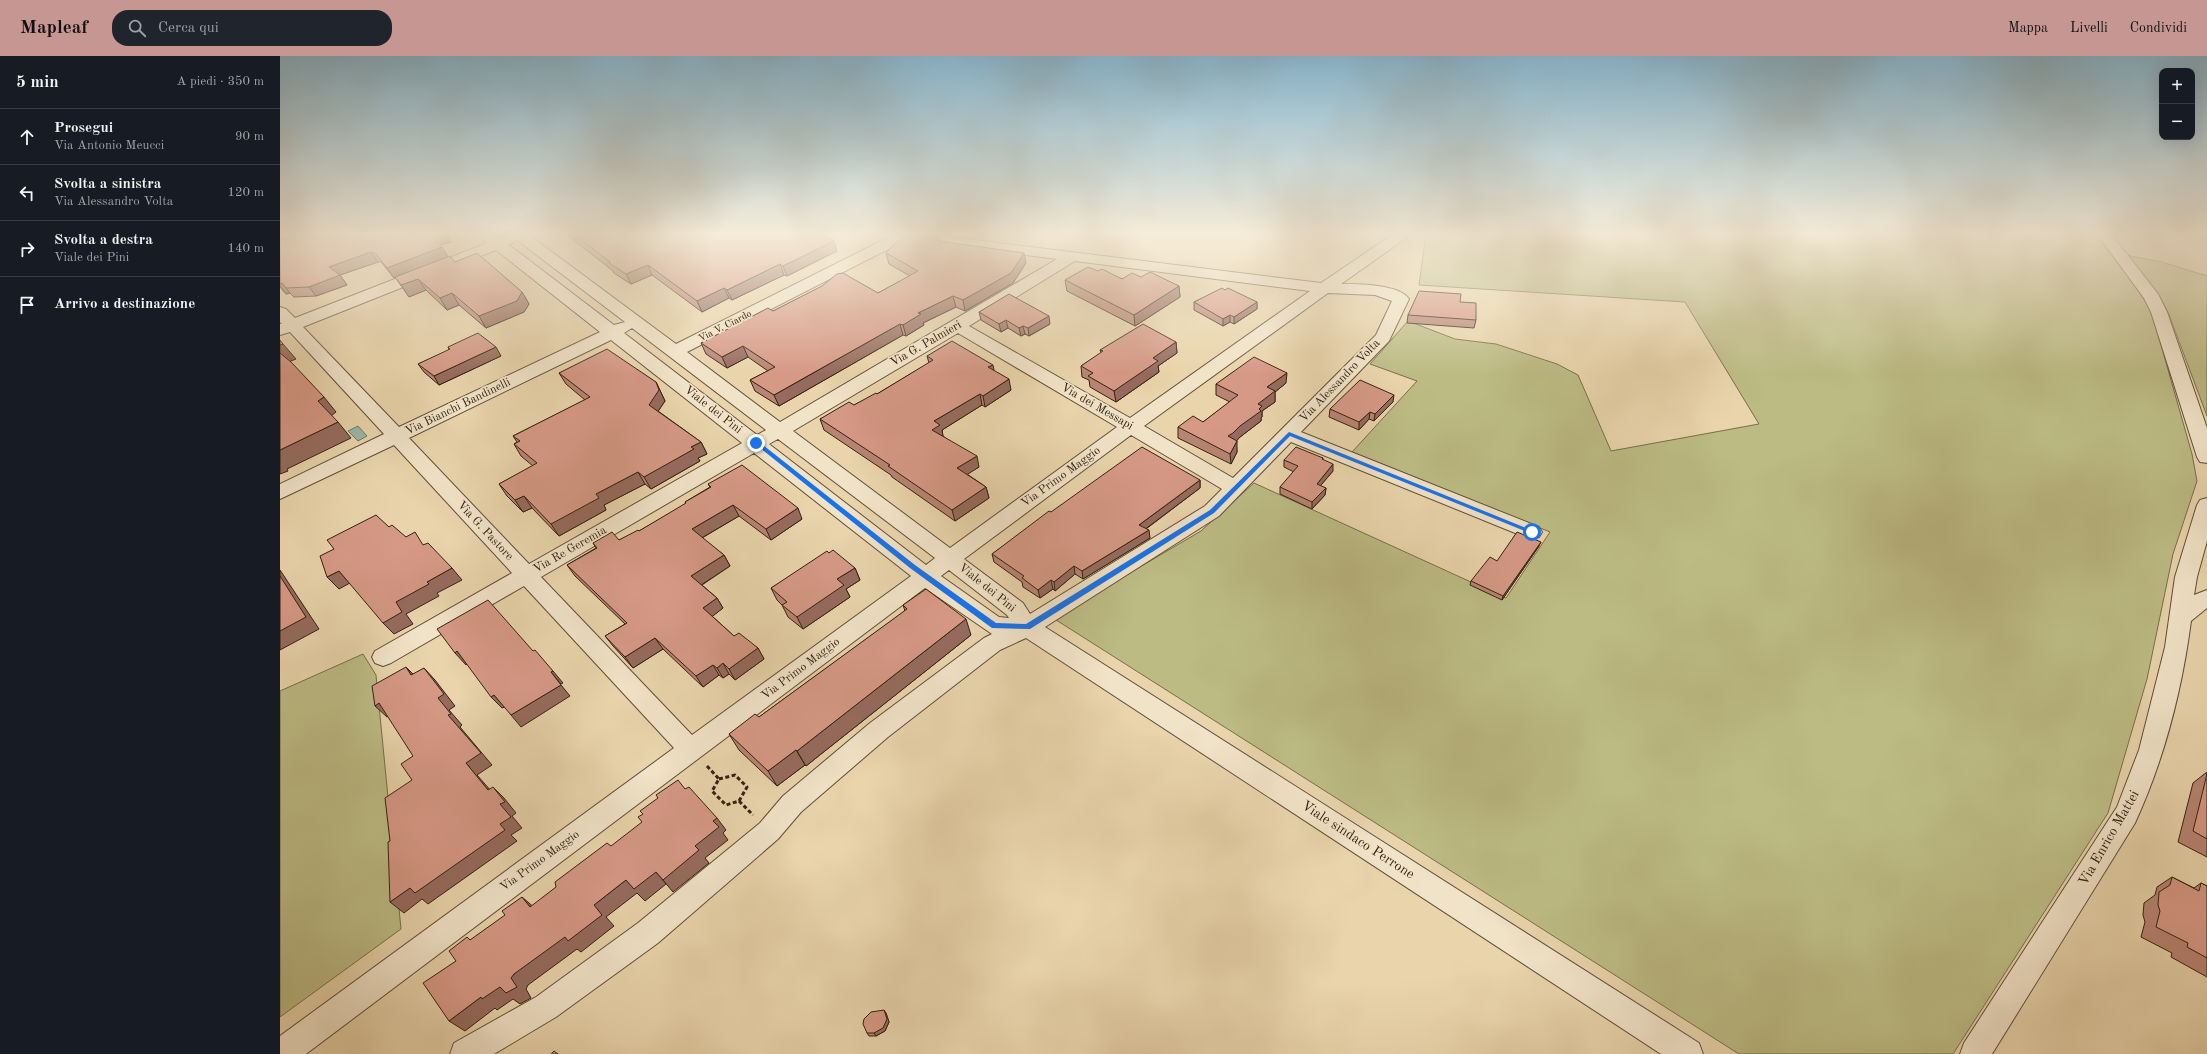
<!DOCTYPE html>
<html lang="it">
<head>
<meta charset="utf-8">
<style>
  body { margin:0; font-family:"Old Standard TT",serif; background:#20242c; color:#f1f3f6 }
  .controls { position:absolute; right:12px; top:12px; display:grid; overflow:hidden; border-radius:8px; box-shadow:0 4px 16px #0002 }
  .controls button { width:36px; height:36px; display:grid; place-items:center; padding:0; border:0; border-bottom:1px solid #363941; background:#171b24; color:#f1f3f6; font:20px sans-serif }
  .stop { position:absolute; width:12px; height:12px; margin:-9px; border:3px solid #1a73e8; border-radius:50%; background:#fff }
  .stop.end { background:#1a73e8; border-color:#fff; box-shadow:0 1px 4px #0008 }
  .list { margin:0; padding:0; list-style:none }
  h2 { display:flex; justify-content:space-between; align-items:center; height:52px; margin:0; padding:0 16px; font-size:17px }
  h2 small { font-size:13px; font-weight:400; color:#9ea1a6 }
  .list li { display:grid; grid-template-columns:26px 1fr auto; gap:12px; align-items:center; box-sizing:border-box; height:56px; padding:0 16px; border-top:1px solid #363941 }
  .list b { display:block; font-size:15px; white-space:nowrap }
  .list p { margin:0; font-size:13px; white-space:nowrap; color:#9ea1a6 }
  .list em { font-size:13px; font-style:normal; color:#9ea1a6 }
  .icon { flex:none; width:22px; height:22px; fill:none; stroke:currentColor; stroke-width:2; stroke-linecap:round; stroke-linejoin:round }
  .map { position:relative; flex:none; width:1927px; height:998px; overflow:hidden }
  header { display:flex; align-items:center; gap:24px; box-sizing:border-box; height:56px; padding:0 20px; background:#c59692; color:#111 }
  header strong { font-size:19px }
  nav { display:flex; gap:22px; margin-inline-start:auto; font-size:14px }
  .search { width:280px; height:36px; background:#20242c; display:flex; align-items:center; gap:10px; box-sizing:border-box; padding:0 14px; border-radius:16px; color:#9ea1a6; font-size:15px }
  main { display:flex }
  aside { flex:1; background:#171b24 }
  .map>svg:first-child { display:block }
</style>
</head>
<body>
<header>
<strong>Mapleaf</strong>
<div class="search"><svg class="icon" aria-label="search" viewBox="0 0 24 24"><circle cx="10" cy="10" r="6"/><path d="M15 15l6 6"/></svg>Cerca qui</div>
<nav><a>Mappa</a><a>Livelli</a><a>Condividi</a></nav>
</header>
<main>
<aside>
<h2>5 min<small>A piedi · 350 m</small></h2>
<ul class="list">
<li><svg class="icon" aria-label="ahead" viewBox="0 0 24 24"><path d="M12 20V5M6 11l6-6 6 6"/></svg><div><b>Prosegui</b><p>Via Antonio Meucci</p></div><em>90 m</em></li>
<li><svg class="icon" aria-label="left" viewBox="0 0 24 24"><path d="M17 20v-9H6M10 6l-5 5 5 5"/></svg><div><b>Svolta a sinistra</b><p>Via Alessandro Volta</p></div><em>120 m</em></li>
<li><svg class="icon" aria-label="right" viewBox="0 0 24 24"><path d="M7 20v-9h11M14 6l5 5-5 5"/></svg><div><b>Svolta a destra</b><p>Viale dei Pini</p></div><em>140 m</em></li>
<li><svg class="icon" aria-label="arrive" viewBox="0 0 24 24"><path d="M6 21V4h12l-3 4 3 4H6"/></svg><div><b>Arrivo a destinazione</b></div></li>
</ul>
</aside>
<div class="map">
<svg width="1927" height="998" viewBox="0 0 1927 998">
  <rect width="100%" height="100%" fill="#e9d4ab"/>
  <filter id="stains"><feTurbulence type="fractalNoise" baseFrequency=".005" numOctaves="4"/><feColorMatrix values="0 0 0 0 .2 0 0 0 0 .09 0 0 0 0 .02 0 0 0 .5 -.17"/></filter>
  <radialGradient id="worn" r=".72"><stop offset=".6" stop-color="#630" stop-opacity="0"/><stop offset="1" stop-color="#630" stop-opacity=".3"/></radialGradient>
  <g fill="#bcbb84" stroke="#786e4a">
    <path d="M1149,179h666l30,37 26,38 41,144 5,27 -24,73 -26,125 -39,134 -155,241h-214l-686,-436 148,-87 53,-48 252,115 44,-66 -198,-80 65,-71 -47,-17 38,-43 47,18 41,5 61,20 21,11 33,76 148,-27 -74,-122 -266,-17 6,-44z"/>
    <path d="M1845,199l37,7 45,14v140l-39,-104 -12,-20z"/>
    <path d="M83,598l13,21 25,254 -121,88v-326z"/>
  </g>
  <path fill="#98b8a6" stroke="#707c6a" d="M78,370l9,10 -9,5 -10,-10z"/>
  <g fill="none" stroke-linecap="round" stroke-linejoin="round">
    <g stroke="#614e38" stroke-width="2">
      <g id="minor">
        <path d="M199,179h17l4,3 9,-3h20l147,109 217,-109h41l387,48 71,-48h16l-2,3 -65,46c18,0 58,0 68,15l-20,42 -88,91 238,95 3,5 -3,5 -7,2 -7,-2 -234,-95 -72,74 -174,111 654,416 4,11h-42l-635,-416 -26,12 -112,87 -87,75 -23,27 -120,104 -102,74 -62,37h-44l4,-11 82,-46 102,-74 122,-100 23,-27 87,-73 114,-85 8,-4 -67,-46 -619,466h-26v-18l394,-288 -150,-162 -133,77 -8,3 -8,-3 -3,-6 3,-6 137,-78 -118,-128 -114,54v-15l104,-50 -94,-102 -10,3v-11h2l-2,-2v-15l6,2 9,9 192,-75zM237,184l108,82 -11,3 -105,-80zM626,184l151,19 -277,163 -93,-70zM216,194l104,82 -201,95 -96,-100zM795,205l235,30 -180,127 -161,-92zM1048,237l47,2 17,6 -16,34 -143,143 -89,-52zM352,272l134,102 -9,5 -133,-102zM678,277l159,94 -167,121 -157,-117zM331,284l131,103 -213,121 -120,-126zM851,379l91,54 -17,17 -175,108 -7,-11 -59,-44zM498,383l157,119 -9,7 -157,-121zM474,397l157,123 -219,159 -151,-158zM669,514l58,45 2,3 -10,-1 -58,-41z"/>
        <path d="M1818,179h14l46,59 9,18 40,116v35l-7,-1 -3,-5 -46,-145 -7,-14z"/>
        <path d="M1927,442v43l-10,36 -3,18 13,-5v18l-16,13c-9,69 -27,139 -56,202l-143,231h-32l4,-11 153,-236 22,-57 26,-103 10,-70 22,-72 3,-5z"/>
      </g>
    </g>
    <g stroke="#342211" stroke-width="3" stroke-dasharray="4 2.5" stroke-linecap="butt">
      <path d="M427,710l12,13 -7,12 14,14 13,-4 14,14"/>
      <path d="M439,723l16,-4 12,12 -8,14"/>
    </g>
    <use href="#minor" fill="#f1e3c8" fill-rule="evenodd"/>
  </g>
  <g fill="#b88473" stroke="#342211">
    <path d="M17,179h153l-3,1 4,6 -12,3 3,2 5,10 8,5 67,30 7,12 -5,8 -38,16 -27,-23 -12,5 -21,-20 -17,7 -14,-20 -1,1 -13,-16h-3l-38,13 7,10 -31,11 -22,1 -4,-4 -4,1 -6,-7v-46z"/>
    <path d="M287,179h255l15,16 -50,25 -3,-1 -52,25 -3,-2 -27,14 -50,-37 -21,9 -17,-11 -2,-3z"/>
    <path d="M621,185h39l86,22 -13,20 -48,28 -9,-4 -33,16 1,2 -18,11 -3,-1 -124,71 -24,-15 -5,-11 18,-9 -20,-14 -21,11 -21,-14 -5,-11 72,-32 105,-18 32,-17 -21,-12 -3,-11z"/>
    <path d="M818,215l24,8 19,-2 38,9 1,11 -45,29 -68,-35 -2,-11z"/>
    <path d="M945,234l32,12v7l-23,15 -4,-2 -7,4 -29,-16v-8z"/>
    <path d="M1180,246l16,18 -2,8 -67,-5 1,-8z"/>
    <path d="M699,256l71,12 -21,12 -4,-2 -4,2 -13,-8 -7,4 -20,-12z"/>
    <path d="M896,286l1,11 -19,13 1,6 -43,30 -26,-15 -1,-7 -7,-3 -1,-11 20,-13 -1,-3z"/>
    <path d="M168,291l53,9 -62,29 -15,-13 -6,-8 31,-14z"/>
    <path d="M647,300l67,15 17,19 -26,17 -3,-2 -40,25 1,6 36,31 -12,7 19,13 3,11 -34,23 -63,-44 -1,-2 -67,-45 -4,-11 34,-14 23,-11 52,-31z"/>
    <path d="M279,317l97,9 9,19 -7,10 43,31 6,12 -9,4 2,3 -49,28 -6,-5 -41,21 2,5 -47,26 -27,-28 -9,4 -16,-16 -8,-12 34,-18 -12,-10 -7,-12 3,-2 -4,-6 72,-36 -19,-16z"/>
    <path d="M1006,327l-11,9v10l-13,9v6l-1,1v3l-21,16 -4,4 1,11 -6,12 -53,-26v-11l25,-5 27,-20 -14,-7v-11z"/>
    <path d="M1113,346l-19,19 -5,-2 -10,11 -30,-13 1,-8z"/>
    <path d="M1043,402v2l10,11 -13,15 6,2 -1,7 -13,14 -32,-15v-7l14,-15 -10,-5v-7z"/>
    <path d="M920,424v8l-54,41 4,9 -67,41 -8,-5 -20,17 -2,-2 -13,9 -17,-11 -1,-5 -28,-20 -2,-8 59,-42z"/>
    <path d="M428,428l94,35 -31,21 -32,-24 -37,22 22,17 6,11 -28,19 15,13 6,10 -11,8 22,20 24,12 6,11 -29,21 -6,-6 -6,4 -4,-3 -16,12 -40,-38 -30,19 -20,-22 -8,-10 20,-12 -50,-48 -8,-11 29,-17 -3,-5 26,-3 20,-9 47,-27 -1,-2 25,-15z"/>
    <path d="M1259,490l-37,54 -32,-15 1,-4 26,-20z"/>
    <path d="M549,497l26,15 5,12 -14,9 4,8 -47,32 -15,-12 -6,-12 -5,-5 -6,-12z"/>
    <path d="M623,549l68,30 -165,131 -1,-1 -28,21 -38,-36 -10,-16 30,-17 146,-106z"/>
    <path d="M1927,716v85l-29,-15 15,-59z"/>
    <path d="M1892,821l22,11 7,-5 6,3v91l-36,-20 1,-4 -31,-16 4,-15 -2,-7 1,-12 11,-8 2,-8z"/>
    <path d="M606,957l3,9 -4,9 -9,5h-7l-2,-3z"/>
  </g>
  <g fill="#966b5e" stroke="#342211">
    <path d="M0,179h14l-14,5z"/>
    <path d="M155,179h15l-3,1 4,6 -14,3 -6,-9z"/>
    <path d="M554,185l3,10 -50,25 -4,-10z"/>
    <path d="M162,191l6,10 -54,21 -7,-10z"/>
    <path d="M91,196l7,10 -38,13 7,10 -31,11 -7,-9 20,-20z"/>
    <path d="M744,197l2,10 -13,20 -48,28 -2,-11z"/>
    <path d="M500,208l4,11 -52,25 -5,-10z"/>
    <path d="M368,209l4,10 -21,9 -5,-10z"/>
    <path d="M138,223l8,11 -17,7 -8,-12z"/>
    <path d="M2,227l8,10 -4,1 -6,-8v-2z"/>
    <path d="M899,230l1,11 -45,29 -1,-11z"/>
    <path d="M444,232l5,10 -27,14 -5,-11z"/>
    <path d="M242,236l7,12 -5,8 -38,16 -7,-12z"/>
    <path d="M172,237l7,12 -12,5 -7,-12z"/>
    <path d="M673,240l3,11 -33,16 1,2 -18,11 -3,-11 15,-12z"/>
    <path d="M977,246v7l-23,15v-7z"/>
    <path d="M950,259v7l-7,4v-7z"/>
    <path d="M769,260l1,8 -21,12 -1,-8z"/>
    <path d="M726,264l2,8 -7,4 -2,-8z"/>
    <path d="M620,268l3,11 -124,71 -5,-11z"/>
    <path d="M743,270l2,8 -4,2 -2,-8z"/>
    <path d="M896,286l1,11 -19,13 1,6 -43,30 -2,-11 39,-33z"/>
    <path d="M3,288l13,15 -10,4 -6,-7v-11z"/>
    <path d="M463,290l5,11 -21,11 -5,-11z"/>
    <path d="M216,291l5,9 -62,29 -5,-9z"/>
    <path d="M713,309l2,10 -7,-8z"/>
    <path d="M1007,317l-1,10 -11,9v10l-13,9v6l-1,1v3l-21,16 -6,7 -6,-8 30,-32 9,-17z"/>
    <path d="M729,323l2,11 -26,17 -2,-11z"/>
    <path d="M376,326l9,19 -10,15 -6,-11z"/>
    <path d="M700,338l2,11 -40,25 1,6 -8,5 -3,-11 2,-9z"/>
    <path d="M1114,339l-1,7 -19,19 1,-7z"/>
    <path d="M44,341l12,15 -5,4 -13,-15z"/>
    <path d="M1090,356l-1,7 -10,11v-8z"/>
    <path d="M58,366l13,16 -64,31 1,2 -8,3v-24z"/>
    <path d="M957,385v11l-6,12 -1,-10z"/>
    <path d="M421,386l6,12 -9,4 2,3 -49,28 -7,-12 47,-30z"/>
    <path d="M697,400l2,11 -19,12 -3,-11z"/>
    <path d="M1053,408v7l-17,20 1,-7z"/>
    <path d="M358,416l7,12 -41,21 2,5 -47,26 -8,-12 45,-30z"/>
    <path d="M920,424v8l-60,45 -1,-8z"/>
    <path d="M706,431l3,11 -34,23 -3,-11z"/>
    <path d="M1046,432l-1,7 -13,14v-7z"/>
    <path d="M244,440l8,12 -9,4 -8,-12z"/>
    <path d="M453,449l6,11 -41,24 -6,-11z"/>
    <path d="M518,452l4,11 -31,21 -5,-11z"/>
    <path d="M869,474l1,8 -67,41 -1,-8z"/>
    <path d="M1261,486l-2,4 -37,54 1,-4z"/>
    <path d="M444,499l6,11 -32,21 -7,-11z"/>
    <path d="M794,510l1,8 -20,17 -1,-9z"/>
    <path d="M172,512l10,12 -25,13 2,3 -33,18 7,10 -19,10 -11,-11 13,-21 31,-20z"/>
    <path d="M575,512l5,12 -14,9 4,8 -47,32 -6,-12 40,-38z"/>
    <path d="M0,514l39,59 -39,21z"/>
    <path d="M59,515l11,12 -11,6 -12,-12z"/>
    <path d="M771,524l2,9 -13,9 -2,-8z"/>
    <path d="M437,542l6,10 -14,11 -6,-11z"/>
    <path d="M686,563l5,16 -165,131 -9,-15z"/>
    <path d="M375,582l8,11 -30,19 -8,-11z"/>
    <path d="M478,592l6,11 -29,21 -6,-11z"/>
    <path d="M177,595l11,12 -2,2 -11,-12z"/>
    <path d="M443,607l6,11 -6,4 -6,-10z"/>
    <path d="M433,609l6,10 -16,12 -7,-11z"/>
    <path d="M126,611l12,12 -7,-4z"/>
    <path d="M144,612l11,12 20,26 -6,4 13,15 -2,2 32,38 -15,10 23,26 -12,-11 -22,-27 -18,-48 -10,-17z"/>
    <path d="M273,615l10,12 -2,1 -10,-12z"/>
    <path d="M281,629l9,11 -49,31 -10,-12z"/>
    <path d="M214,639l11,12 -3,1 -11,-11z"/>
    <path d="M99,647l12,12 -4,2 -12,-11z"/>
    <path d="M516,694l9,15 -28,21 -9,-15z"/>
    <path d="M213,731l11,11 12,15 -4,3 10,12 -11,7 6,6 -89,63 -6,-5 -18,14 -14,-11 110,-78v-20z"/>
    <path d="M437,762l9,12 -3,3 5,7 -23,18 4,5 -36,29 -10,-12 32,-34 18,-25z"/>
    <path d="M376,816l10,12 -21,17 -8,-8 -31,24 8,9 -33,26 -4,-3 -49,36 -2,4 5,9 -11,6 -7,-5 -16,11 -2,-2 -30,23 -16,-10 32,-24 30,-19 3,-4 80,-69 32,-25z"/>
    <path d="M242,841l14,12 -6,-2z"/>
    <path d="M604,954l2,3 3,9 -4,9 -9,5 -2,-3z"/>
  </g>
  <g fill="#d69986" stroke="#342211">
    <path d="M17,179h138l-4,1 11,11 -55,21 -12,-15 -4,-1 -42,15 11,8 -31,12 -23,1 -4,-5 -2,1v-43z"/>
    <path d="M295,179h247l12,6 -51,25 -3,-2 -53,26 -3,-2 -27,13 -49,-36 -22,9 -17,-11 1,-1z"/>
    <path d="M628,179h5l27,3 -2,3 86,12 -13,20 -48,27 -10,-4 -35,17 3,1 -18,11 -3,-1 -126,71 -24,-15 25,-13 -32,-21 -21,11 -21,-14 67,-35 5,3 49,-25 15,-12 6,-1 35,20 40,-22 -32,-18 11,-12h4z"/>
    <path d="M197,197l45,39 -5,9 -38,15 -27,-23 -12,5 -22,-19 -17,6 -6,-8 55,-21 5,6z"/>
    <path d="M808,211l10,4 4,-2 20,10 10,-6 9,4 9,-5 29,14 -45,29 -69,-35z"/>
    <path d="M942,232l3,2 3,-2 29,14 -23,15 -4,-2 -7,4 -29,-17z"/>
    <path d="M1139,235l42,3 -1,8 16,1v17l-68,-5z"/>
    <path d="M729,238l40,22 -21,12 -5,-2 -4,2 -13,-8 -7,4 -20,-12z"/>
    <path d="M863,268l33,18 -23,16 5,3 -44,30 -26,-15 5,-3 -12,-7 22,-15 -3,-1z"/>
    <path d="M198,277l18,14 -62,29 -16,-12 32,-15 -2,-2z"/>
    <path d="M0,284l3,4 -3,1z"/>
    <path d="M672,285l41,24 -5,2 21,12 -26,17 -3,-2 -46,27 6,4 -8,5 45,26 -20,12 29,19 -34,23 -64,-44 2,-1 -70,-46 29,-17 5,3 22,-12 1,1 56,-34 -6,-4z"/>
    <path d="M327,293l49,33 3,8 -10,15 52,37 -10,5 3,2 -50,28 -6,-5 -42,22 3,4 -48,26 -27,-28 -9,4 -16,-16 38,-21 -23,-19 6,-3 -7,-5 77,-39 -31,-24z"/>
    <path d="M0,297l11,9 33,35 -6,4 20,21 -58,28z"/>
    <path d="M974,301l33,16 -20,14 8,4 -17,13 4,2 -3,3 2,2 -21,15 -7,7 -5,3 9,5 -7,13 -52,-27 15,-11 10,6 35,-27 -22,-11z"/>
    <path d="M1080,324l34,15 -19,19 -5,-2 -11,10 -29,-13z"/>
    <path d="M862,391l58,33 -61,45 10,5 -67,41 -8,-5 -20,16 -3,-2 -13,10 -16,-12 2,-2 -32,-22 57,-43 2,1z"/>
    <path d="M1016,391l27,11 -1,1 11,5 -16,20 9,4 -14,14 -32,-15 18,-21 -14,-6z"/>
    <path d="M462,409l56,43 -32,21 -33,-24 -41,24 32,26 -33,21 26,22 -14,10 31,28 5,-3 19,15 -29,21 -6,-6 -6,5 -4,-3 -17,11 -41,-38 -30,19 -20,-21 22,-13 -60,-58 30,-17 -4,-5 19,-11 7,8 19,-10 1,1 47,-28 -1,-1 26,-15 -3,-3z"/>
    <path d="M96,459l13,12 3,-2 14,12 9,-5 8,13 5,-2 24,25 -25,14 2,2 -33,18 6,10 -19,11 -44,-52 -12,6 -7,-21 14,-7 -7,-9z"/>
    <path d="M1237,476l24,10 -38,54 -32,-15 19,-24 7,4z"/>
    <path d="M553,494l22,18 -18,11 7,6 -47,32 -15,-12 5,-3 -16,-14 56,-37 2,2z"/>
    <path d="M0,520l26,41 -26,14z"/>
    <path d="M646,533l40,30 -169,132 -1,-1 -28,21 -39,-37 26,-20 4,3 148,-108 -4,-4z"/>
    <path d="M208,544l45,51 2,-1 18,21 -2,1 10,13 -50,30 -17,-20 -3,2 -34,-46 -2,2 -18,-24z"/>
    <path d="M126,611l5,8 13,-7 20,26 -6,4 13,16 -3,1 33,38 -15,10 22,27 5,-3 12,15 -5,2 11,13 -11,7 5,6 -90,63 -5,-5 -20,14 -2,-60 2,-1 -5,-43 27,-18 -11,-16 12,-8 -34,-53 -4,3 -3,-20z"/>
    <path d="M1927,718v65l-14,-8z"/>
    <path d="M398,724l7,9 4,-2 28,31 -4,3 6,6 -24,19 4,4 -36,30 -7,-8 -22,17 -8,-9 -32,25 8,10 -34,26 -3,-4 -51,37 -3,4 6,9 -11,6 -6,-6 -18,12 -1,-2 -32,24 -26,-38 33,-22 -7,-10 18,-14 3,3 35,-25 -3,-4 20,-14 8,10 26,-20 -1,-5 52,-39 4,3 31,-24 -4,-5 5,-3 -3,-3 18,-13 -2,-3z"/>
    <path d="M1892,821l27,14 2,-8 6,3v72l-20,-11 1,-4 -32,-16 4,-16 -2,-6 1,-13 11,-7z"/>
    <path d="M604,954l3,9 -4,9 -9,5h-7l-4,-9 1,-5 7,-7z"/>
    <path d="M274,995l4,3h-7z"/>
  </g>
  <linearGradient id="sky" x2="0" y2="1"><stop stop-color="#88b6ce"/><stop offset="0.56" stop-color="#f5ecd9"/><stop offset="1" stop-color="#f5ecd9" stop-opacity="0"/></linearGradient>
  <rect width="1927" height="318" fill="url(#sky)"/>
  <path fill="#1a73e8" d="M1009,376l247,100 -6,1 -240,-97 -76,77 -184,116 -38,-1 -82,-60 -156,-125 5,-1 156,123 81,58 30,1 184,-114z"/>
  <g text-anchor="middle" dominant-baseline="central" stroke-width="3.5" stroke-linejoin="round" paint-order="stroke">
    <g font-size="10" fill="#342211" stroke="#f1e3c8">
      <text transform="translate(445 270) rotate(-27)">Via V. Ciardo</text>
    </g>
    <g font-size="12" fill="#342211" stroke="#f1e3c8">
      <text transform="translate(646 288) rotate(-30)">Via G. Palmieri</text>
      <text transform="translate(1060 325) rotate(-46)">Via Alessandro Volta</text>
      <text transform="translate(178 351) rotate(-26)">Via Bianchi Bandinelli</text>
      <text transform="translate(817 351) rotate(30)">Via dei Messapi</text>
      <text transform="translate(433 354) rotate(38)">Viale dei Pini</text>
      <text transform="translate(781 421) rotate(-36)">Via Primo Maggio</text>
      <text transform="translate(205 475) rotate(47)">Via G. Pastore</text>
      <text transform="translate(290 494) rotate(-30)">Via Re Geremia</text>
      <text transform="translate(707 532) rotate(39)">Viale dei Pini</text>
      <text transform="translate(521 613) rotate(-37)">Via Primo Maggio</text>
      <text transform="translate(260 805) rotate(-36)">Via Primo Maggio</text>
    </g>
    <g font-size="14" fill="#342211" stroke="#f1e3c8">
      <text transform="translate(1829 782) rotate(-60)">Via Enrico Mattei</text>
      <text transform="translate(1078 784) rotate(33)">Viale sindaco Perrone</text>
    </g>
  </g>
  <rect width="100%" height="100%" filter="url(#stains)"/>
  <rect width="100%" height="100%" fill="url(#worn)"/>
</svg>
<div class="controls">
<button>+</button>
<button>−</button>
</div>
<div class="stop" style="left:1252px;top:476px"></div>
<div class="stop end" style="left:476px;top:387px"></div>
</div>
</main>
</body>
</html>
